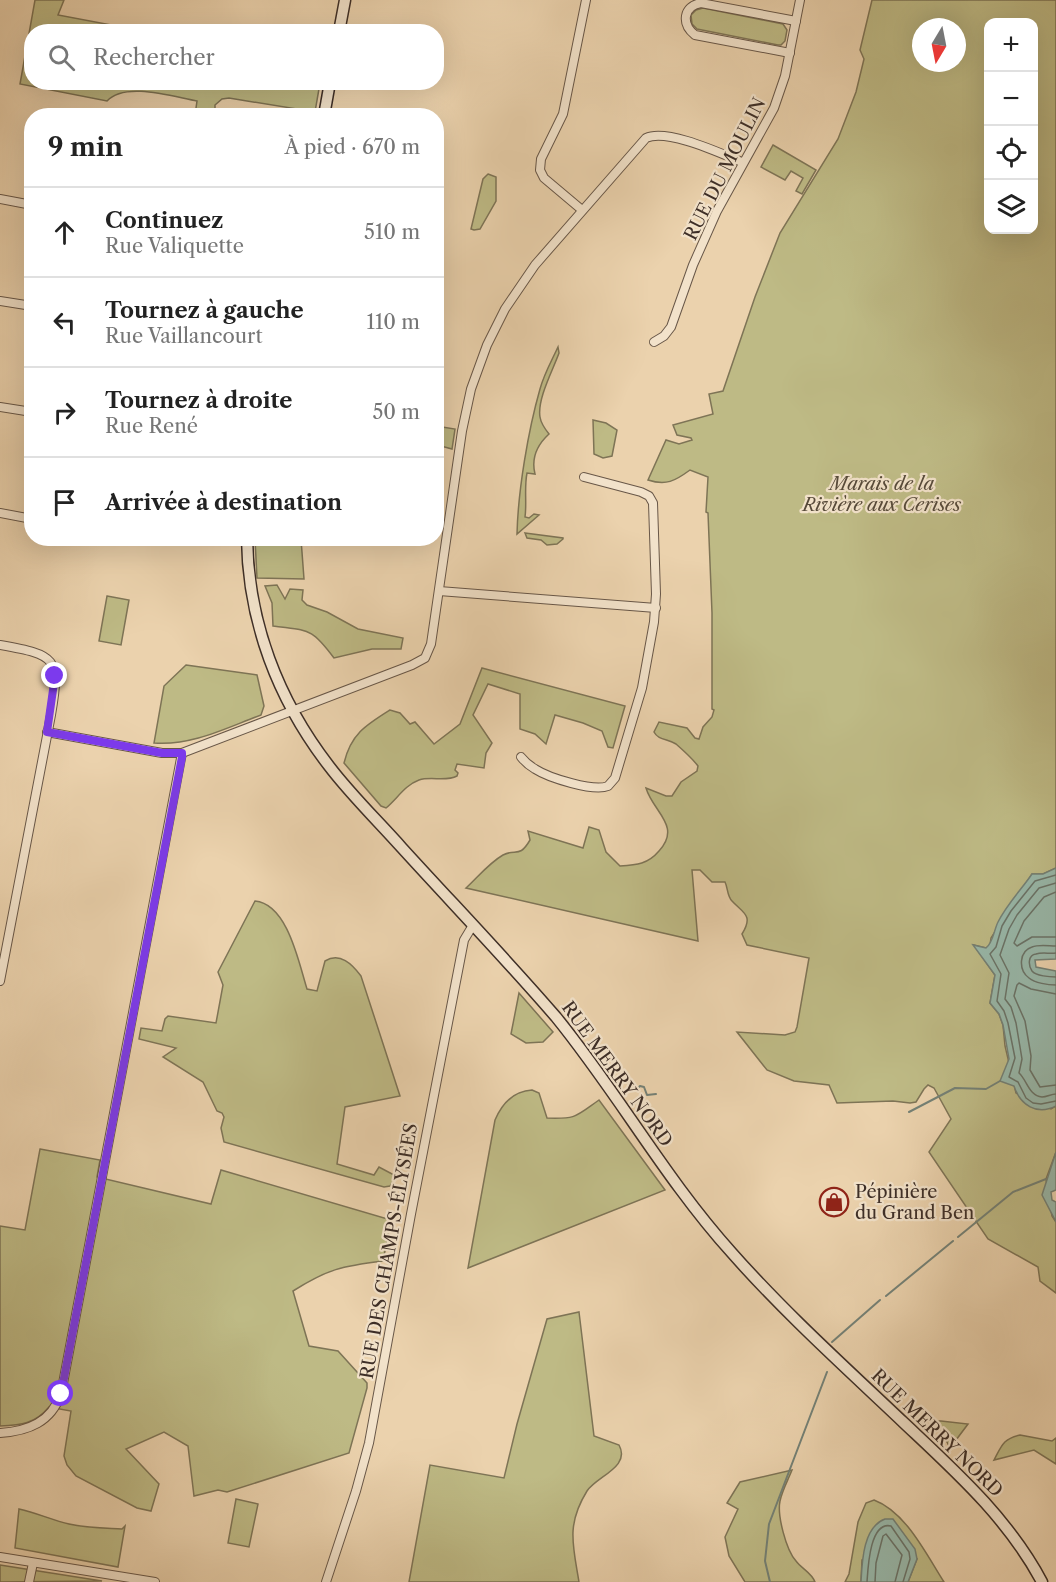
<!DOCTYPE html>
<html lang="fr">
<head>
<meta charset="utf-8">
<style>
  body { margin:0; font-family:"Libre Caslon Text",serif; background:#f6f6f6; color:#222 }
  .controls { position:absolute; right:18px; top:18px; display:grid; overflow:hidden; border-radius:12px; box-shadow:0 6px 24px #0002 }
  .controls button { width:54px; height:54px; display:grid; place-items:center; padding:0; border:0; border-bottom:2px solid #e0e0e0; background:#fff; color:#222; font:30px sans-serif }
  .compass { position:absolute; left:912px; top:18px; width:54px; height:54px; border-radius:50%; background:#fff; box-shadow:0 6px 24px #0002; rotate:190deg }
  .stop { position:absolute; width:18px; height:18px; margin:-14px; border:4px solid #7c3aed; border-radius:50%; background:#fff }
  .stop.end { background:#7c3aed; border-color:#fff; box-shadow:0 2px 6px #0008 }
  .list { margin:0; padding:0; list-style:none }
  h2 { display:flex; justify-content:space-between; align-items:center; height:78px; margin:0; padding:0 24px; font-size:26px }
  h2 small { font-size:20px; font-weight:400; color:#767676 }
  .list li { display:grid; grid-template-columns:39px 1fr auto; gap:18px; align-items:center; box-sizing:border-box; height:90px; padding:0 24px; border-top:2px solid #e0e0e0 }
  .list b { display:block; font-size:22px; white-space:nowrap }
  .list p { margin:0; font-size:20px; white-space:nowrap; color:#767676 }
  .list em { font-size:20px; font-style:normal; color:#767676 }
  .icon { flex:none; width:33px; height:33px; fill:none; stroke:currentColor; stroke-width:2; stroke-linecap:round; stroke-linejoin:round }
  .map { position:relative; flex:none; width:1056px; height:1582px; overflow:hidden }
  .search { position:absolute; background:#fff; box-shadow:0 6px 24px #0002; left:24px; top:24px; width:420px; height:66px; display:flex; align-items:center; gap:15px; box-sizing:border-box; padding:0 21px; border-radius:24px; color:#767676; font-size:22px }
  .panel { position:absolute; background:#fff; box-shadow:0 6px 24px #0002; left:24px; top:108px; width:420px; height:438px; border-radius:24px }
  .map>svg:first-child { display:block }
</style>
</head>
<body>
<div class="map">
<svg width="1056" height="1582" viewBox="0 0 1056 1582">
  <rect width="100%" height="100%" fill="#ebd2ad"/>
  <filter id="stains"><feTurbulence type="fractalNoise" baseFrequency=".00333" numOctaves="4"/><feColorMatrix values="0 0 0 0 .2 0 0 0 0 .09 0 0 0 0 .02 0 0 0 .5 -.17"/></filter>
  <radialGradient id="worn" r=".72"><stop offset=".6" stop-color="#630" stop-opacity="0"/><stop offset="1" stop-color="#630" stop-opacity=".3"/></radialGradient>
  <g fill="#beba85" stroke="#7e7456" stroke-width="1.5" fill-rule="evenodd">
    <path d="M35,0h29l-6,15 85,16 -111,1v50l288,1 -5,29 -86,-14 -7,1 -7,6v11l-20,-1 2,-14c-23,-4 -72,-20 -90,0l-87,-17z"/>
    <path d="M872,0h184v868l-13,6h-11l-41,64 -1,7 -4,3 -12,-3 21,30 -5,28 9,11 4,11 2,21 11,47 35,16 5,-3v46l-10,27 6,37 4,6v71l-16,-12 -2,-14 -50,-28 -59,-87 22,-33 -17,-31 -6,-3 -4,4 -8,13 -6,1 -17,-2 -56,2 -8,-18 -35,-4 -27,-11 -30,-38 48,3 10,-3 2,-5 12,-69 -62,-13 -5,-11c12,-19 1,-21 -10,-33 -5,-5 -4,-13 -7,-19h-13l-12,-12h-8l6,71 -232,-53c11,-10 23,-25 37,-33 13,-7 16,4 27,-15l-2,-9 55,17 6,-21 10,3 7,22 14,14c17,-1 28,-2 39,-15 23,-25 -6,-39 -13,-63l20,8h6l9,-14 16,-11 1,-5c-6,-8 -14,-15 -22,-22 -8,-5 -18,-4 -22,-12l5,-10 28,6 8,10 4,1 4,-12 9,-10 2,-7 -2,-1v-96l-4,-100 -2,-1 2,-35 -18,-7c-15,11 -24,16 -42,10l18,-40 13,4 13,-4 -1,-2 -14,-3 -4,-10 40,-11 -4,-20 14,-3 32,-94 25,-64 58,-94 18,-47 8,-33 -4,-9zM988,22h46v208h-46zM921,27h36v36h-36z"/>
    <path d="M703,8l80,16 4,6 -2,11 -4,4h-3l-81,-16 -5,-5 -1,-9 5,-5z"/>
    <path d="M773,145l43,25 -14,24 -6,-3 7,-13 -12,-7 -6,9 -24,-13z"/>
    <path d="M488,174l8,3v24l-16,28 -6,1 -3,-1 12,-50z"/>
    <path d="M558,347l1,6c-6,17 -22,46 -19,64 1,7 5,12 9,17 -12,11 -18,24 -14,40l-8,-1c-3,15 0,30 -2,44l4,1 5,-4 5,1 -22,19c1,-43 11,-103 23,-145 4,-15 12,-29 18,-42z"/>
    <path d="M593,420l13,3 11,7 -5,26 -9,2 -9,-4z"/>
    <path d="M436,426l19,3 -3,20 -15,-4z"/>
    <path d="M525,533l38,5v1l-6,5 -10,1 -6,-5 -14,-2z"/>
    <path d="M255,539h46l3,40 -47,-1z"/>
    <path d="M277,585l8,14 5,-10 13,1 -1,10 5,5 20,7 31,17 45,9 -2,11h-29l-38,9c-23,-31 -25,-27 -61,-32l-1,-23 -7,-17z"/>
    <path d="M107,596l22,4 -8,45 -22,-4z"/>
    <path d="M186,665l71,10 7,31 -3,9c-35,13 -69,31 -107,28l10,-57z"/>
    <path d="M482,668l143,38 -12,42 -5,-1 -6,-16 -19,-8 -28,-8 -9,29 -11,-10 -15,-5v-35l-32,-10 -15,31 19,28 -6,10 -2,15 -27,-4 -2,6 3,3 -1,3c-11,6 -26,0 -38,4 -14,5 -22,19 -33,28l-5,-2 -37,-43c7,-29 22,-38 46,-53l10,3 10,11 5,-2 19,22 26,-20z"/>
    <path d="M255,901c33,3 44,63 52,88l10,2 8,-30c15,-9 27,3 36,15l39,120 -55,11 -8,57 37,11 5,-8 15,8v5l-4,6 -6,1 -160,-45 -3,-14 3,-11 -2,-4 -5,-2 -14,-29 -40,-25 13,-9 -37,-9 2,-11 21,3 3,-12 3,-3 48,7 7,-38 -5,-13z"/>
    <path d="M519,993l34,39 -10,10 -17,1 -15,-9z"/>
    <path d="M532,1090l7,3 8,25c30,1 28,-1 52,-18l66,90 -197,78 27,-148c7,-16 18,-29 37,-30z"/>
    <path d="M40,1149l60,11 -3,17 114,27 10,-34 170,50 -8,41c-41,5 -55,8 -90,30l16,55 29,5 29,32v5l-18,65 -122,39 -9,-2 -24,6 -6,-50 -24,-14 -38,17 33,35 -8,27 -14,-3 -61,-32 -9,-11 -3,-9 7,-45 -22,-4c-14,17 -28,18 -49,19v-200l25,4z"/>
    <path d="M579,1312l15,124 25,9c12,22 -22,31 -32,46 -21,34 -14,54 -8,91h-170l21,-117 74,13 13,-54 30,-105z"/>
    <path d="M939,1421h2l27,3 -18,24 -12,-24z"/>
    <path d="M1020,1435l32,6 4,-3v26l-22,-14 -40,10c8,-15 9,-21 26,-25z"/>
    <path d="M792,1470c-4,10 -10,21 -12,31 -3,14 6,49 16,60 6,8 16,12 19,21h-70l-16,-26 -4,-19 13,-28 -11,-6 13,-21z"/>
    <path d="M236,1499l22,5 -9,43 -21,-4z"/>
    <path d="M874,1500c32,12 52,54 70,82h-36l9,-23 -55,1 -1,22h-16l4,-8 9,-52 8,-19z"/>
    <path d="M19,1509c18,4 33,11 50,15 18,4 35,4 53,5l3,-3 -7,41 -103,-19z"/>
    <path d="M0,1565l102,16 -102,1z"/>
  </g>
  <g fill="#98b8aa" stroke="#748176" stroke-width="1.5">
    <path d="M1056,868v91l-21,1 1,7 20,4v135c-19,10 -36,-1 -42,-20l-14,-5 9,-22 -6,-34 -4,-11 -9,-11 5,-28 -22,-30 13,3c7,-5 8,-18 12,-26 9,-18 23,-32 34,-48h11z"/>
    <path d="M1056,1152v38l-5,2 1,8 4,2v20l-14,-27z"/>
    <path d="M885,1519h8l22,30 2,10 -9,23h-47c1,-20 2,-55 24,-63z"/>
  </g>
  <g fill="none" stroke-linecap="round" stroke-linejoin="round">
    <g stroke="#6a7368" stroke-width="1.5">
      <path d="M1056,875l-21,6 -24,30 -9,15 -6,21 -6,7 11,20 -4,27 7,10 4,12 7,35 -6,19 9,5 8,16 7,5 8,1 15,-3"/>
      <path d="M1056,883l-17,5 -22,27 -8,14 -9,26 9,18 -4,26 6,8 5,16 6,36 -3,14c8,7 10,23 23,24 5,0 9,-3 14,-3"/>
      <path d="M1056,892l-12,5 -20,24 -10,22 3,3 15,-9h24"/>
      <path d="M1056,946c-7,0 -17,-2 -24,1 -13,4 -14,23 -3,31 6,5 19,7 27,7"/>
      <path d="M1056,953c-6,1 -14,-1 -20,1 -8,1 -8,11 -4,17 4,5 18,6 24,6"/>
      <path d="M1056,994l-25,-5 -12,-6 -2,2 -3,11 11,25 6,35 -1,14 10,17 16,-2"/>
      <path d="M867,1582c1,-15 3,-61 24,-56l18,26 1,7 -7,23"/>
      <path d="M875,1582l1,-19 7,-27 3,-2 16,21 -7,27"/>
    </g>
    <g stroke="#748176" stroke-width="2">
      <path d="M638,1088l2,-2 4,1 3,8 9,-1"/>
      <path d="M909,1112l46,-24 31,1 14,-8"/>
      <path d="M958,1237l55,-45 33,-13"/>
      <path d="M886,1296l67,-55"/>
      <path d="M832,1342l48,-42"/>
      <path d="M770,1582l-5,-21 4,-37 58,-152"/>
    </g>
    <g stroke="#685748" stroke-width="10">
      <g id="minor">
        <path d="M790,53l-95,-18c-14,-11 -12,-29 6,-32l95,18"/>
        <path d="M0,199l32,6"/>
        <path d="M582,210l-38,-32 -4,-8 1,-11 22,-45 23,-114"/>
        <path d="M0,301l32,5"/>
        <path d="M654,342l10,-6 7,-9 22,-62 24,-54 57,-103 11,-32 15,-76"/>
        <path d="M0,407l32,5"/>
        <path d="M0,513l32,6"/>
        <path d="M439,591l217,17"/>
        <path d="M0,645c56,10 61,12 51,70l-51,266"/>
        <path d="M47,732l115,21h20"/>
        <path d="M521,757c4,5 9,9 14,12 14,9 59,23 73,17l7,-8 27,-90 12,-66 2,-28 -3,-91 -4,-7 -8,-4 -57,-15"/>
        <path d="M0,1433c29,-2 51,-11 61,-39l121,-641 230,-88 13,-7 6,-14 31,-213 9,-42 16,-44 18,-36 30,-44 111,-127c21,-10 76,16 96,24"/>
        <path d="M0,1557l155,25"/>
        <path d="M29,1582l4,-19"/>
        <path d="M326,1582l30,-91 13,-48 42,-229 53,-274 9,-15"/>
      </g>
    </g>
    <g stroke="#3d2e27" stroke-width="13">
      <g id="secondary">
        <path d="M339,32l6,-32"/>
        <path d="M324,116l6,-34"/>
        <path d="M247,538c1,84 31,162 82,228 22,29 49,55 73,82 51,56 104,111 154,169 62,76 110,163 176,236 53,60 113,114 171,169 52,49 105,96 139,160"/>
      </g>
    </g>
    <use href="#minor" stroke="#f2e2ca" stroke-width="8"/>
    <use href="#secondary" stroke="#f2e2ca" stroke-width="10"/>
  </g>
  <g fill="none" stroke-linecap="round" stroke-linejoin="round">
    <path stroke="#7c3aed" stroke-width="8" d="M55,676l-8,56 115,21h20v4l-121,637"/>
  </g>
  <defs>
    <g id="shop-ring" transform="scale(1.5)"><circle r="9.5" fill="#f2e2ca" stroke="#8f2418" stroke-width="1.5"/><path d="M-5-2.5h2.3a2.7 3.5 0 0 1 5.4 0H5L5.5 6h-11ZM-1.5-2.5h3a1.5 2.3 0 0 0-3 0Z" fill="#8f2418"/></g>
  </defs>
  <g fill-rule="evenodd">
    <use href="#shop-ring" x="834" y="1202"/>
  </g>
  <g text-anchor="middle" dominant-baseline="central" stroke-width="4.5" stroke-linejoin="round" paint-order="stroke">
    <g font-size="18" fill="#3d2e27" stroke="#f2e2ca">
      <text transform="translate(725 169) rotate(-63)">RUE DU MOULIN</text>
      <text transform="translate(617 1074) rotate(54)">RUE MERRY NORD</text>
      <text transform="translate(389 1251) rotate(-80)">RUE DES CHAMPS-ÉLYSÉES</text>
      <text transform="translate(937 1433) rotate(44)">RUE MERRY NORD</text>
    </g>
    <g font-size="18" font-style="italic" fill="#574a3a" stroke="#f2e2ca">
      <text x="882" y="484">Marais de la<tspan x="882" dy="21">Rivière aux Cerises</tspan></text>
    </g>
    <g font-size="18" fill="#3d2e27" stroke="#f2e2ca" text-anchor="start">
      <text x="855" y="1192">Pépinière<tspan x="855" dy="21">du Grand Ben</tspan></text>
    </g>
  </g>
  <rect width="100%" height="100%" filter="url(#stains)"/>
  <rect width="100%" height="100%" fill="url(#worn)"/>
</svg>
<div class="controls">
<button>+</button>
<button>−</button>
<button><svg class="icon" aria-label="locate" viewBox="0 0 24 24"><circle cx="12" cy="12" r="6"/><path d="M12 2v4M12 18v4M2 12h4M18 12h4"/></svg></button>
<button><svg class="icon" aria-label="layers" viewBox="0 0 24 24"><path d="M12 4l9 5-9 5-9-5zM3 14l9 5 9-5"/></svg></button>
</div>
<svg class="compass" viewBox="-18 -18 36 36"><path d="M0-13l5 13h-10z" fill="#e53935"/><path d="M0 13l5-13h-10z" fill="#767676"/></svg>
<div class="stop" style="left:61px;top:1394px"></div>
<div class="stop end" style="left:55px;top:676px"></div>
<div class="search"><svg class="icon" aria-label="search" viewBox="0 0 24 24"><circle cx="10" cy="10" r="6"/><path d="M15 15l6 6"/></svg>Rechercher</div>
<section class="panel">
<h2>9 min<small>À pied · 670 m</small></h2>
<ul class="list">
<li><svg class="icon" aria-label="ahead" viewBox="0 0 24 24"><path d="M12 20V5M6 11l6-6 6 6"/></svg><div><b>Continuez</b><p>Rue Valiquette</p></div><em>510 m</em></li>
<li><svg class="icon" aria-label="left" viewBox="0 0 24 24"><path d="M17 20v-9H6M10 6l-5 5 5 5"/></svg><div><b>Tournez à gauche</b><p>Rue Vaillancourt</p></div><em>110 m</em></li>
<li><svg class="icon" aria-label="right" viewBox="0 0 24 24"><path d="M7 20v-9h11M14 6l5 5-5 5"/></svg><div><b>Tournez à droite</b><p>Rue René</p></div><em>50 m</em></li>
<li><svg class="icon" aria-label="arrive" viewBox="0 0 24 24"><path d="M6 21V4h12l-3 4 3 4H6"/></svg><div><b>Arrivée à destination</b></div></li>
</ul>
</section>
</div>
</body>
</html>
